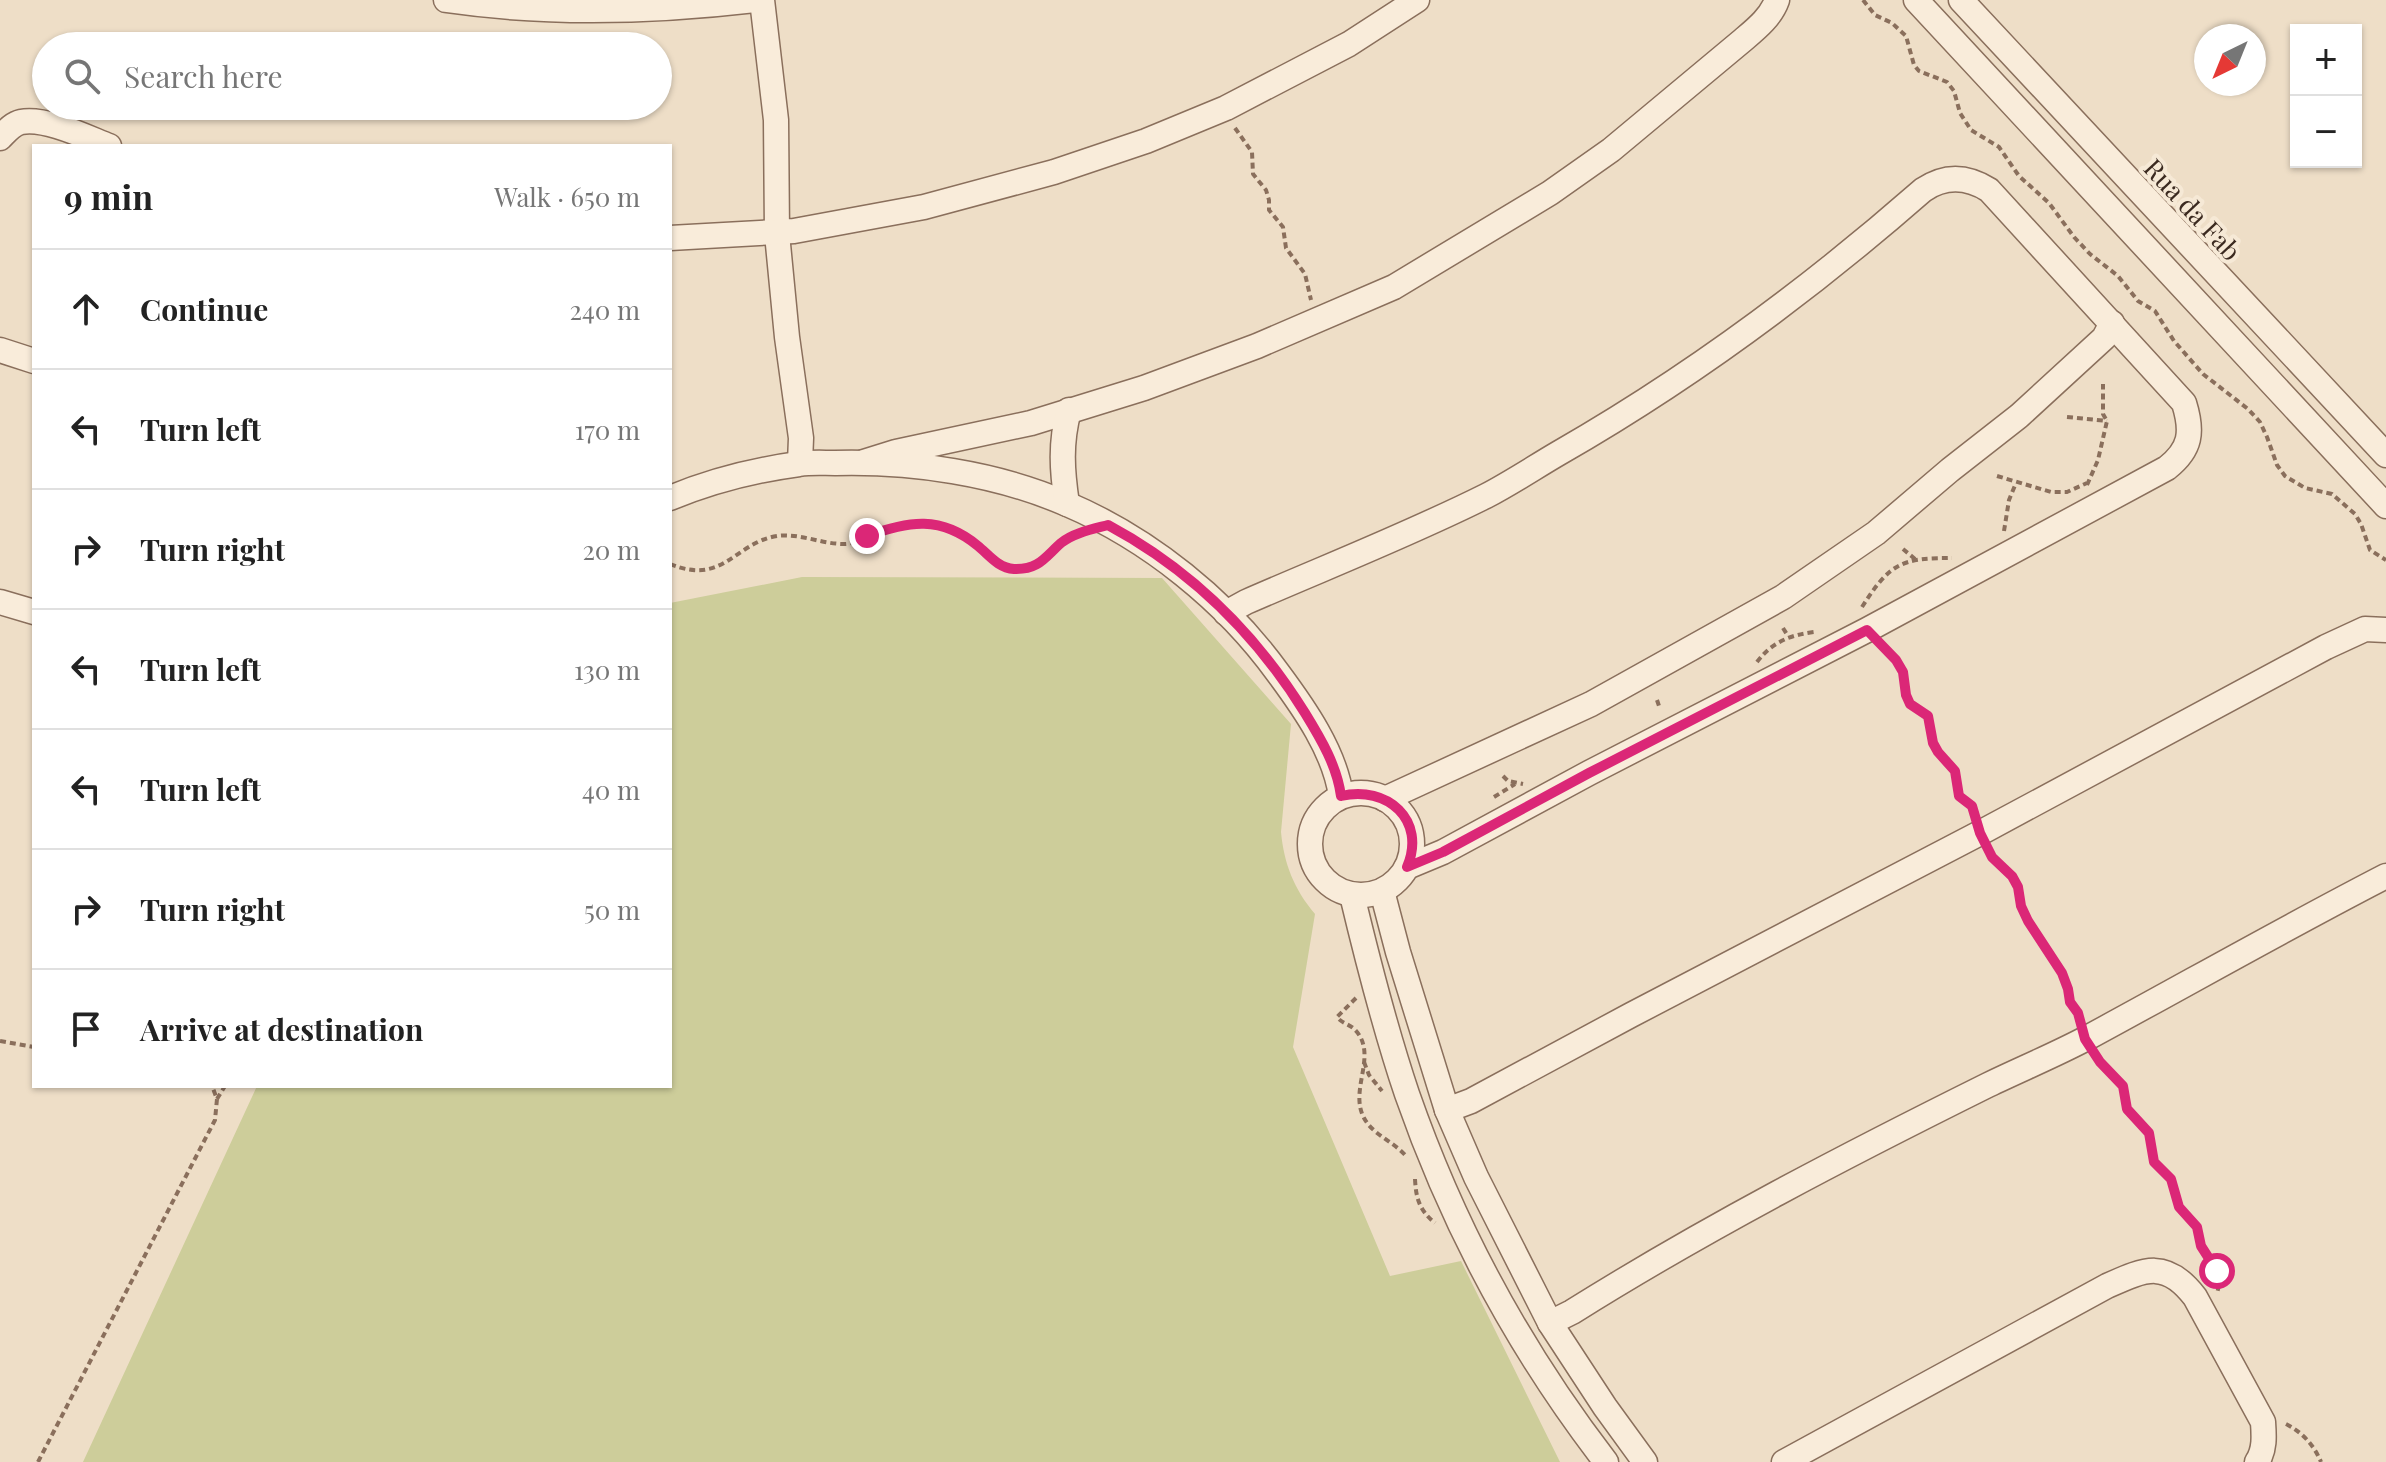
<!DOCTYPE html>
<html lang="en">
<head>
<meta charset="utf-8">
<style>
  body { margin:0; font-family:"Playfair Display",serif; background:#f2f2f2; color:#222 }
  .controls { position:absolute; right:24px; top:24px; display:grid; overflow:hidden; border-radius:0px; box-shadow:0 2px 6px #0004 }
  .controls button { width:72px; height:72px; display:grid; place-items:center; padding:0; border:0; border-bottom:2px solid #e0e0e0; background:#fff; color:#222; font:40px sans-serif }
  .compass { position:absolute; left:2194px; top:24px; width:72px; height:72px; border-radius:50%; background:#fff; box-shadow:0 2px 6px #0004; rotate:223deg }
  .stop { position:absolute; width:24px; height:24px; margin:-18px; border:6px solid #db2777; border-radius:50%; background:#fff }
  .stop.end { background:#db2777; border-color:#fff; box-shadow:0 2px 8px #0008 }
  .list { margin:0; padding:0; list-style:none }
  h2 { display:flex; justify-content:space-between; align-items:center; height:104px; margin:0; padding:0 32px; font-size:34px }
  h2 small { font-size:26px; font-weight:400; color:#767676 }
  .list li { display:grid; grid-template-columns:52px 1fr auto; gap:24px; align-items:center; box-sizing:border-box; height:120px; padding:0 32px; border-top:2px solid #e0e0e0 }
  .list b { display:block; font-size:30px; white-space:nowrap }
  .list em { font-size:26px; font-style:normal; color:#767676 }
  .icon { flex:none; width:44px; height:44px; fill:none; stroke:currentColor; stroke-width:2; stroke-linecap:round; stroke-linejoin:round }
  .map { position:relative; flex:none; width:2386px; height:1462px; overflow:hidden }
  .search { position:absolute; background:#fff; box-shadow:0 2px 6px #0004; left:32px; top:32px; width:640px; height:88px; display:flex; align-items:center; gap:20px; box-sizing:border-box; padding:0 28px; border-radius:44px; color:#767676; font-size:30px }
  .panel { position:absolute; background:#fff; box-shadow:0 2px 6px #0004; left:32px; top:144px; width:640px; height:944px; border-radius:0px }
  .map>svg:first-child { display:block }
</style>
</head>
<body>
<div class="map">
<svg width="2386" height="1462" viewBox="0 0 2386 1462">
  <rect width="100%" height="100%" fill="#eedec7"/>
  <path fill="#cdcd9a" d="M802,577l360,1 129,146 -10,108c3,32 13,57 34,82l-22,133 97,229 71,-15 99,201h-1477l174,-376h413v-483z"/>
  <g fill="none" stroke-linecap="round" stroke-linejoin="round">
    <g stroke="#8a6f5c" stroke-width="27">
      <g id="minor">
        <path d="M446,0c103,15 206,12 309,0"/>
        <path d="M762,0l14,120 1,114 10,103 14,101 -1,25"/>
        <path d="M1916,0l470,506"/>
        <path d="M1961,0l425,455"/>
        <path d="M0,138c6,-6 12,-14 21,-16 24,-5 65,15 88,24"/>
        <path d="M670,238l124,-7 130,-24 130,-35 92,-31 80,-33 123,-64 68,-44"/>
        <path d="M0,350l34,11"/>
        <path d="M864,462l32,-10 135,-29 113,-35 113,-42 137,-59 156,-94 61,-43 132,-110c13,-11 28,-23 34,-40"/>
        <path d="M670,498c41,-17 84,-28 129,-34 12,-2 24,-1 36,-1 77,-2 161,10 232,41 82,35 159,97 211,169 26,35 57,79 63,123"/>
        <path d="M1067,504c-5,-33 -7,-61 2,-94"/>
        <path d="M0,602l34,10"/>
        <path d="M1226,613l20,-11c80,-35 162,-67 240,-106 25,-13 49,-29 73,-43 131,-75 251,-164 364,-263 22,-15 44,-14 66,0l195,213c9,29 7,46 -17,65l-300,162 -278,143 -146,79 -36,15"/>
        <circle cx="1361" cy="844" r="51"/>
        <path d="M1385,799l206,-95 192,-107 93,-64 74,-63 69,-54 85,-78 8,-15"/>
        <path d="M1382,891l16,61 49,158 29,67 74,146 55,84 40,55"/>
        <path d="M1352,895c16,67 33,134 55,199 46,132 114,258 199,368"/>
        <path d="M1447,1110l24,-9 160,-86 349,-182 346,-186 39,-18 21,1"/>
        <path d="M1550,1323l22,-11c134,-84 275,-157 416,-227 33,-16 67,-30 99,-47 100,-54 198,-110 299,-162"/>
        <path d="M1784,1462l323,-176c38,-17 59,-27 88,11l68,125c1,14 2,28 -6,40"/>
      </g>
    </g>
    <g stroke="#8a6f5c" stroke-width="4" stroke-dasharray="6 4" stroke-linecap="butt">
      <path d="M1863,0l12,15 17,8 14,13 8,29 5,6 28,11 7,9 6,22 11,17 28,17 20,29 30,27 25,34 16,17 28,22 20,25 17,10 19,30 29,33 45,35 12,13 7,15 10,28 8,11 20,12 27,6 23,20 6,10 9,26 16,10"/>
      <path d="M1235,128l17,24 1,22 13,16 3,10v10l14,17 3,21 19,26 6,26"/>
      <path d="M2067,417l40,4"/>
      <path d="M1997,476l54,16h16l20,-9"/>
      <path d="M2087,485l11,-25 9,-39 -4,-7v-30"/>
      <path d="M2004,531l5,-31 7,-17"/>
      <path d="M1903,549l12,10"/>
      <path d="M670,564c54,22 64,-21 107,-28 23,-3 44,8 67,8 19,0 38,-18 57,-19 18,-2 38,-3 55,5 27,13 44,50 78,36 13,-5 18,-16 28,-24 4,-3 12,-5 17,-8"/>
      <path d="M1862,607c28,-44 39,-49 90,-49"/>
      <path d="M1783,628l5,8"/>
      <path d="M1881,645l15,15 7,12 3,23 4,9 18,12 5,27 5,9 17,19 4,25 13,10 3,7"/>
      <path d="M1757,662c15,-20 33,-27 57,-30"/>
      <path d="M1657,700l3,9"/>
      <path d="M1503,776l5,5 15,3"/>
      <path d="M1494,797l21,-13"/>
      <path d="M1989,851l3,6 20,19 6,11 3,19 7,15 34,52 8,29 9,17"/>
      <path d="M1356,998l-19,19c5,7 14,7 20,15 20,25 -8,58 7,86 9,17 29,23 42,38"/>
      <path d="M0,1041l34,6"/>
      <path d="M2096,1055l27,31 4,23 22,24 5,29 17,17 8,28 18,20 4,19 16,25 3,11 -3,11"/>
      <path d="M1364,1062l5,13 13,16"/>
      <path d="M217,1099l8,-13"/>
      <path d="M1415,1179c1,19 4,31 20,44"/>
      <path d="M2286,1424c16,8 28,21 35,38"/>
      <path d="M38,1462l177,-342 2,-21 -5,-13"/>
    </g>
    <use href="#minor" stroke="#f9ecda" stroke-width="24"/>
  </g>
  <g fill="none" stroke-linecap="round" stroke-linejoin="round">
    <path stroke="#db2777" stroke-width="10" d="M867,536c41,-15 74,-21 111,10 11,9 20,22 36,23 25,1 31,-12 47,-26 12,-10 32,-14 47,-18 82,44 148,109 197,188 16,26 32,53 36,83 46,-11 86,24 66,71l36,-15 146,-79 278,-143 29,30 7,12 3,23 4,9 18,12 5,27 5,9 17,19 4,25 13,10 8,27 12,24 20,19 6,11 3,19 7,15 34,52 6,16 2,13 8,11 7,26 15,23 23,24 4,23 22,24 5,29 17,17 8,28 18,20 4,19 16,25"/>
  </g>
  <g text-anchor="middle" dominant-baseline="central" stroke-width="8" stroke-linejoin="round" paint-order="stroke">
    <g font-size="26" fill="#3b2a20" stroke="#f6e9d6">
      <text transform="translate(2193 209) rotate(47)">Rua da Fab</text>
    </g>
  </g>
</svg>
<div class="controls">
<button>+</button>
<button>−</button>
</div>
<svg class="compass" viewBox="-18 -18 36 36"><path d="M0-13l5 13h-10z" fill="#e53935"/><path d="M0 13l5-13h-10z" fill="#767676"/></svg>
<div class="stop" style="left:2217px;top:1271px"></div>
<div class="stop end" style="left:867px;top:536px"></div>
<div class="search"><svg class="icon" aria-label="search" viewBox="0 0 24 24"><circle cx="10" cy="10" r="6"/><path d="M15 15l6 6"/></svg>Search here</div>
<section class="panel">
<h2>9 min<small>Walk · 650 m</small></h2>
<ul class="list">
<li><svg class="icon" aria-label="ahead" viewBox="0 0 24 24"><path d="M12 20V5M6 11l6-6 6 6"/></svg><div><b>Continue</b></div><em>240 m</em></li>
<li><svg class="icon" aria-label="left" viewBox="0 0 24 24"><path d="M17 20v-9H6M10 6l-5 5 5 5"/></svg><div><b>Turn left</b></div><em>170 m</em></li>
<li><svg class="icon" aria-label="right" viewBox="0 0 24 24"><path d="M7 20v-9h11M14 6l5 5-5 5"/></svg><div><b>Turn right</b></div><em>20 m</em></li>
<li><svg class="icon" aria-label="left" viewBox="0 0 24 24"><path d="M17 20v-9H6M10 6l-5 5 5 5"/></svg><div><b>Turn left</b></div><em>130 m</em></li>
<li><svg class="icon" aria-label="left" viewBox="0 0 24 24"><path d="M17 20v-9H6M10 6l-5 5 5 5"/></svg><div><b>Turn left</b></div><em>40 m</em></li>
<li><svg class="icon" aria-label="right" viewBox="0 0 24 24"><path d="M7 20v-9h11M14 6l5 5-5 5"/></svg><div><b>Turn right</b></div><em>50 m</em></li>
<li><svg class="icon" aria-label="arrive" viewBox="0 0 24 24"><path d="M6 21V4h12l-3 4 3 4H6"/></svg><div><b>Arrive at destination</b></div></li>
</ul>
</section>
</div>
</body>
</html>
